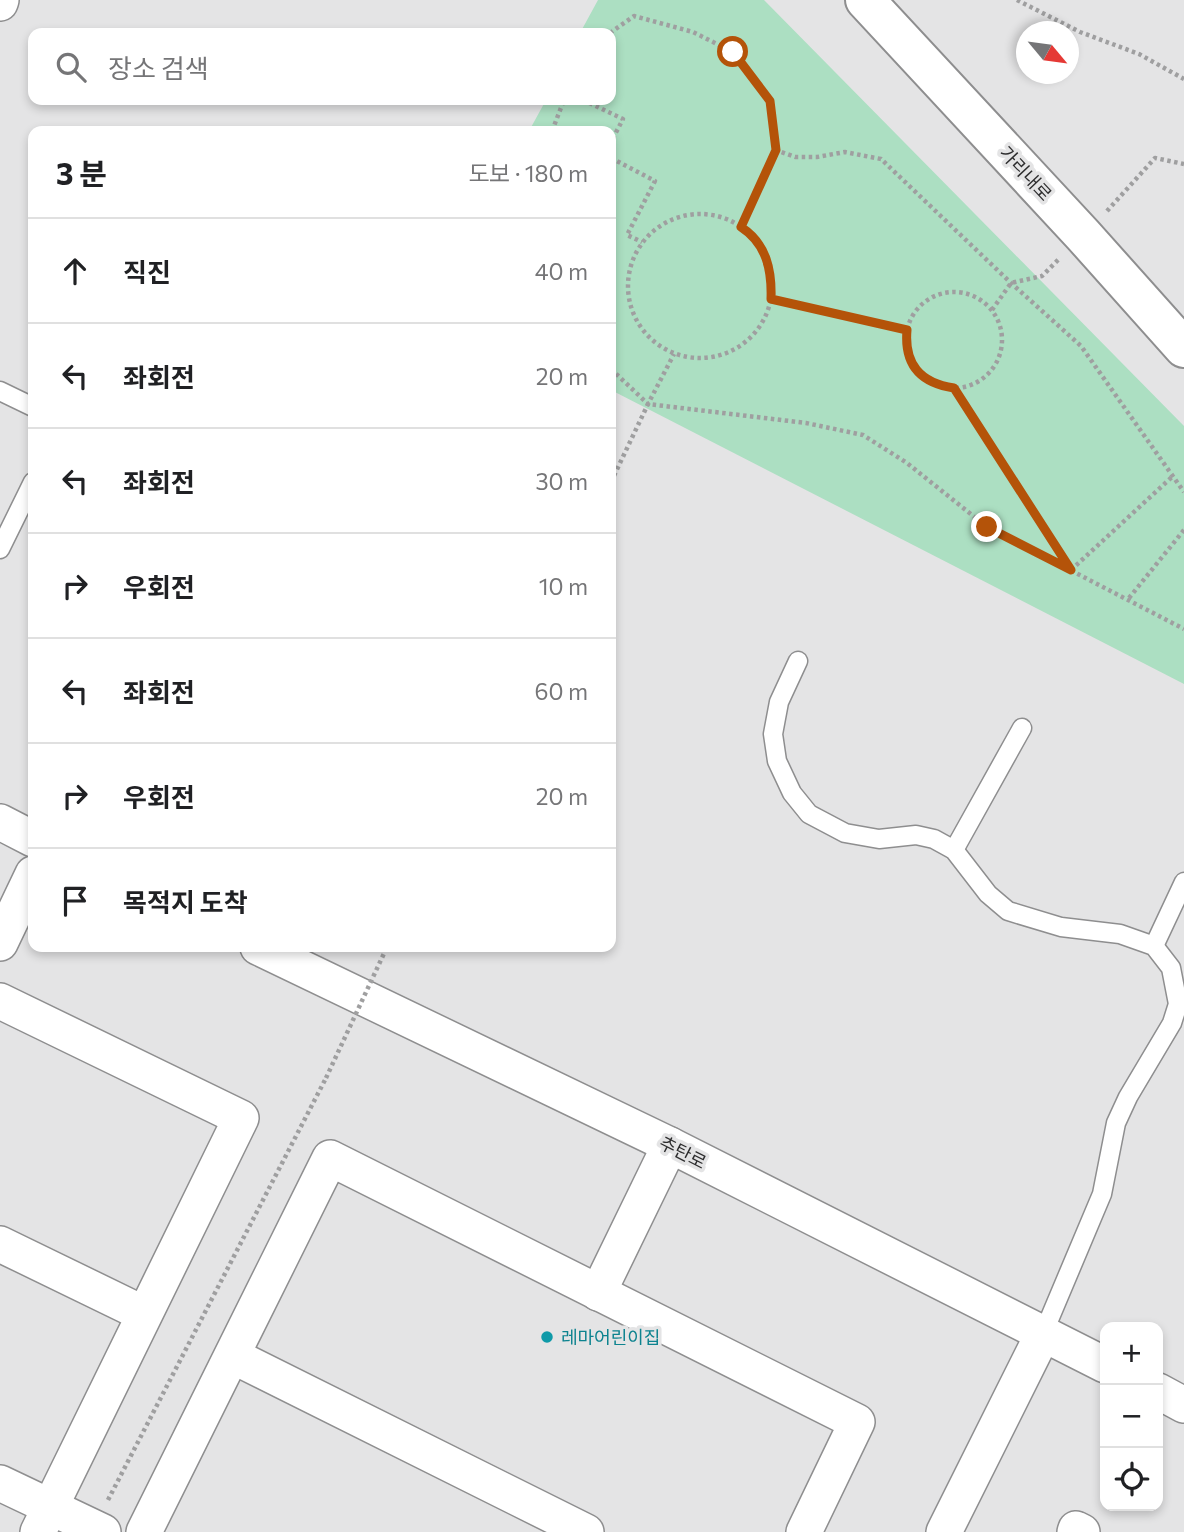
<!DOCTYPE html>
<html lang="ko">
<head>
<meta charset="utf-8">
<style>
  body { margin:0; font-family:Commissioner,"Noto Sans KR",sans-serif; background:#f2f2f2; color:#202124 }
  .controls { position:absolute; right:21px; bottom:21px; display:grid; overflow:hidden; border-radius:14px; box-shadow:0 4px 10px #0003 }
  .controls button { width:63px; height:63px; display:grid; place-items:center; padding:0; border:0; border-bottom:2px solid #e0e0e0; background:#fff; color:#202124; font:35px sans-serif }
  .compass { position:absolute; left:1016px; top:21px; width:63px; height:63px; border-radius:50%; background:#fff; box-shadow:0 4px 10px #0003; rotate:119deg }
  .stop { position:absolute; width:21px; height:21px; margin:-16px; border:5px solid #b45309; border-radius:50%; background:#fff }
  .stop.end { background:#b45309; border-color:#fff; box-shadow:0 2px 7px #0008 }
  .list { margin:0; padding:0; list-style:none }
  h2 { display:flex; justify-content:space-between; align-items:center; height:91px; margin:0; padding:0 28px; font-size:30px }
  h2 small { font-size:23px; font-weight:400; color:#757577 }
  .list li { display:grid; grid-template-columns:46px 1fr auto; gap:21px; align-items:center; box-sizing:border-box; height:105px; padding:0 28px; border-top:2px solid #e0e0e0 }
  .list b { display:block; font-size:26px; white-space:nowrap }
  .list em { font-size:23px; font-style:normal; color:#757577 }
  .icon { flex:none; width:38px; height:38px; fill:none; stroke:currentColor; stroke-width:2; stroke-linecap:round; stroke-linejoin:round }
  .map { position:relative; flex:none; width:1184px; height:1532px; overflow:hidden }
  .search { position:absolute; background:#fff; box-shadow:0 4px 10px #0003; left:28px; top:28px; width:588px; height:77px; display:flex; align-items:center; gap:18px; box-sizing:border-box; padding:0 24px; border-radius:14px; color:#757577; font-size:26px }
  .panel { position:absolute; background:#fff; box-shadow:0 4px 10px #0003; left:28px; top:126px; width:588px; height:826px; border-radius:14px }
  .map>svg:first-child { display:block }
</style>
</head>
<body>
<div class="map">
<svg width="1184" height="1532" viewBox="0 0 1184 1532">
  <rect width="100%" height="100%" fill="#e4e4e5"/>
  <path fill="#acdfc2" d="M598,0h166l420,426v258l-573,-294v-259h-82l17,-31h65v-67h-31z"/>
  <g fill="none" stroke-linecap="round" stroke-linejoin="round">
    <g stroke="#8e8e8f" stroke-width="21">
      <g id="lane">
        <path d="M0,391l33,16"/>
        <path d="M0,549l33,-67"/>
        <path d="M798,661l-19,41 -6,32 4,27 15,32 17,21 36,19 34,6 37,-4 18,4 20,11 34,44 20,17 53,16 59,7 34,12 17,22 7,36 -6,19 -44,74 -12,26 -14,71 -59,140"/>
        <path d="M954,850l68,-122"/>
        <path d="M1154,946l30,-64"/>
      </g>
    </g>
    <g stroke="#8e8e8f" stroke-width="38">
      <g id="street">
        <path d="M0,3l1,-3"/>
        <path d="M0,822l33,17"/>
        <path d="M0,943l33,-69"/>
        <path d="M258,947l412,198 435,220"/>
        <path d="M0,1001l241,117 -203,414"/>
        <path d="M0,1244l144,70"/>
        <path d="M598,1293l72,-148"/>
        <path d="M233,1356l353,176"/>
        <path d="M1158,1391l26,14"/>
        <path d="M0,1483l103,49"/>
        <path d="M144,1532l186,-374 527,264 -53,110"/>
        <path d="M944,1532l99,-198"/>
        <path d="M1075,1532l1,-3 6,3"/>
      </g>
    </g>
    <g stroke="#8e8e8f" stroke-width="42">
      <path id="secondary" d="M865,0l218,235 101,113"/>
    </g>
    <g stroke="#9f9fa0" stroke-width="4.5" stroke-dasharray="3.5 3.5" stroke-linecap="butt">
      <path d="M1017,0l63,32 59,22 45,25"/>
      <path d="M610,33l24,-17 59,16 40,20 37,49 6,49 19,7h22l28,-5 36,7 130,124 70,63 103,146"/>
      <path d="M583,100l40,19 -12,23"/>
      <path d="M552,131l12,-31"/>
      <path d="M611,158l44,23 -28,54 15,7"/>
      <path d="M1107,211l48,-53 29,6"/>
      <circle cx="700" cy="286" r="72"/>
      <path d="M741,227l35,-77"/>
      <circle cx="954" cy="340" r="48"/>
      <path d="M771,299l136,31"/>
      <path d="M992,310l19,-27 31,-7 17,-17"/>
      <path d="M611,369l37,35 26,-50"/>
      <path d="M954,388l117,182"/>
      <path d="M611,482l37,-78 158,19 57,12 44,28 80,64 197,102"/>
      <path d="M1071,570l102,-94"/>
      <path d="M1129,598l55,-68"/>
      <path d="M108,1500l218,-422"/>
    </g>
    <use href="#lane" stroke="#fff" stroke-width="18"/>
    <use href="#street" stroke="#fff" stroke-width="35"/>
    <use href="#secondary" stroke="#fff" stroke-width="38"/>
    <path stroke="#9f9fa0" stroke-width="4.5" stroke-dasharray="3.5 3.5" stroke-linecap="butt" d="M326,1078l61,-131"/>
  </g>
  <g fill="none" stroke-linecap="round" stroke-linejoin="round">
    <path stroke="#b45309" stroke-width="9" d="M733,52l37,49 6,49 -35,77c26,17 31,44 30,72l136,31c-3,34 13,53 47,58l117,182 -84,-43"/>
  </g>
  <circle fill="#0f9aa8" stroke="#e4e4e5" stroke-width="2.5" cx="547" cy="1337" r="7"/>
  <g text-anchor="middle" dominant-baseline="central" stroke-width="7" stroke-linejoin="round" paint-order="stroke">
    <g font-size="18" fill="#2d2d2e" stroke="#e4e4e5">
      <text transform="translate(1026 173) rotate(47)">가리내로</text>
      <text transform="translate(683 1152) rotate(27)">추탄로</text>
    </g>
    <g font-size="18" fill="#0d838f" stroke="#e4e4e5" text-anchor="start">
      <text x="561" y="1337">레마어린이집</text>
    </g>
  </g>
</svg>
<div class="controls">
<button>+</button>
<button>−</button>
<button><svg class="icon" aria-label="locate" viewBox="0 0 24 24"><circle cx="12" cy="12" r="6"/><path d="M12 2v4M12 18v4M2 12h4M18 12h4"/></svg></button>
</div>
<svg class="compass" viewBox="-18 -18 36 36"><path d="M0-13l5 13h-10z" fill="#e53935"/><path d="M0 13l5-13h-10z" fill="#757577"/></svg>
<div class="stop" style="left:733px;top:52px"></div>
<div class="stop end" style="left:987px;top:527px"></div>
<div class="search"><svg class="icon" aria-label="search" viewBox="0 0 24 24"><circle cx="10" cy="10" r="6"/><path d="M15 15l6 6"/></svg>장소 검색</div>
<section class="panel">
<h2>3 분<small>도보 · 180 m</small></h2>
<ul class="list">
<li><svg class="icon" aria-label="ahead" viewBox="0 0 24 24"><path d="M12 20V5M6 11l6-6 6 6"/></svg><div><b>직진</b></div><em>40 m</em></li>
<li><svg class="icon" aria-label="left" viewBox="0 0 24 24"><path d="M17 20v-9H6M10 6l-5 5 5 5"/></svg><div><b>좌회전</b></div><em>20 m</em></li>
<li><svg class="icon" aria-label="left" viewBox="0 0 24 24"><path d="M17 20v-9H6M10 6l-5 5 5 5"/></svg><div><b>좌회전</b></div><em>30 m</em></li>
<li><svg class="icon" aria-label="right" viewBox="0 0 24 24"><path d="M7 20v-9h11M14 6l5 5-5 5"/></svg><div><b>우회전</b></div><em>10 m</em></li>
<li><svg class="icon" aria-label="left" viewBox="0 0 24 24"><path d="M17 20v-9H6M10 6l-5 5 5 5"/></svg><div><b>좌회전</b></div><em>60 m</em></li>
<li><svg class="icon" aria-label="right" viewBox="0 0 24 24"><path d="M7 20v-9h11M14 6l5 5-5 5"/></svg><div><b>우회전</b></div><em>20 m</em></li>
<li><svg class="icon" aria-label="arrive" viewBox="0 0 24 24"><path d="M6 21V4h12l-3 4 3 4H6"/></svg><div><b>목적지 도착</b></div></li>
</ul>
</section>
</div>
</body>
</html>
